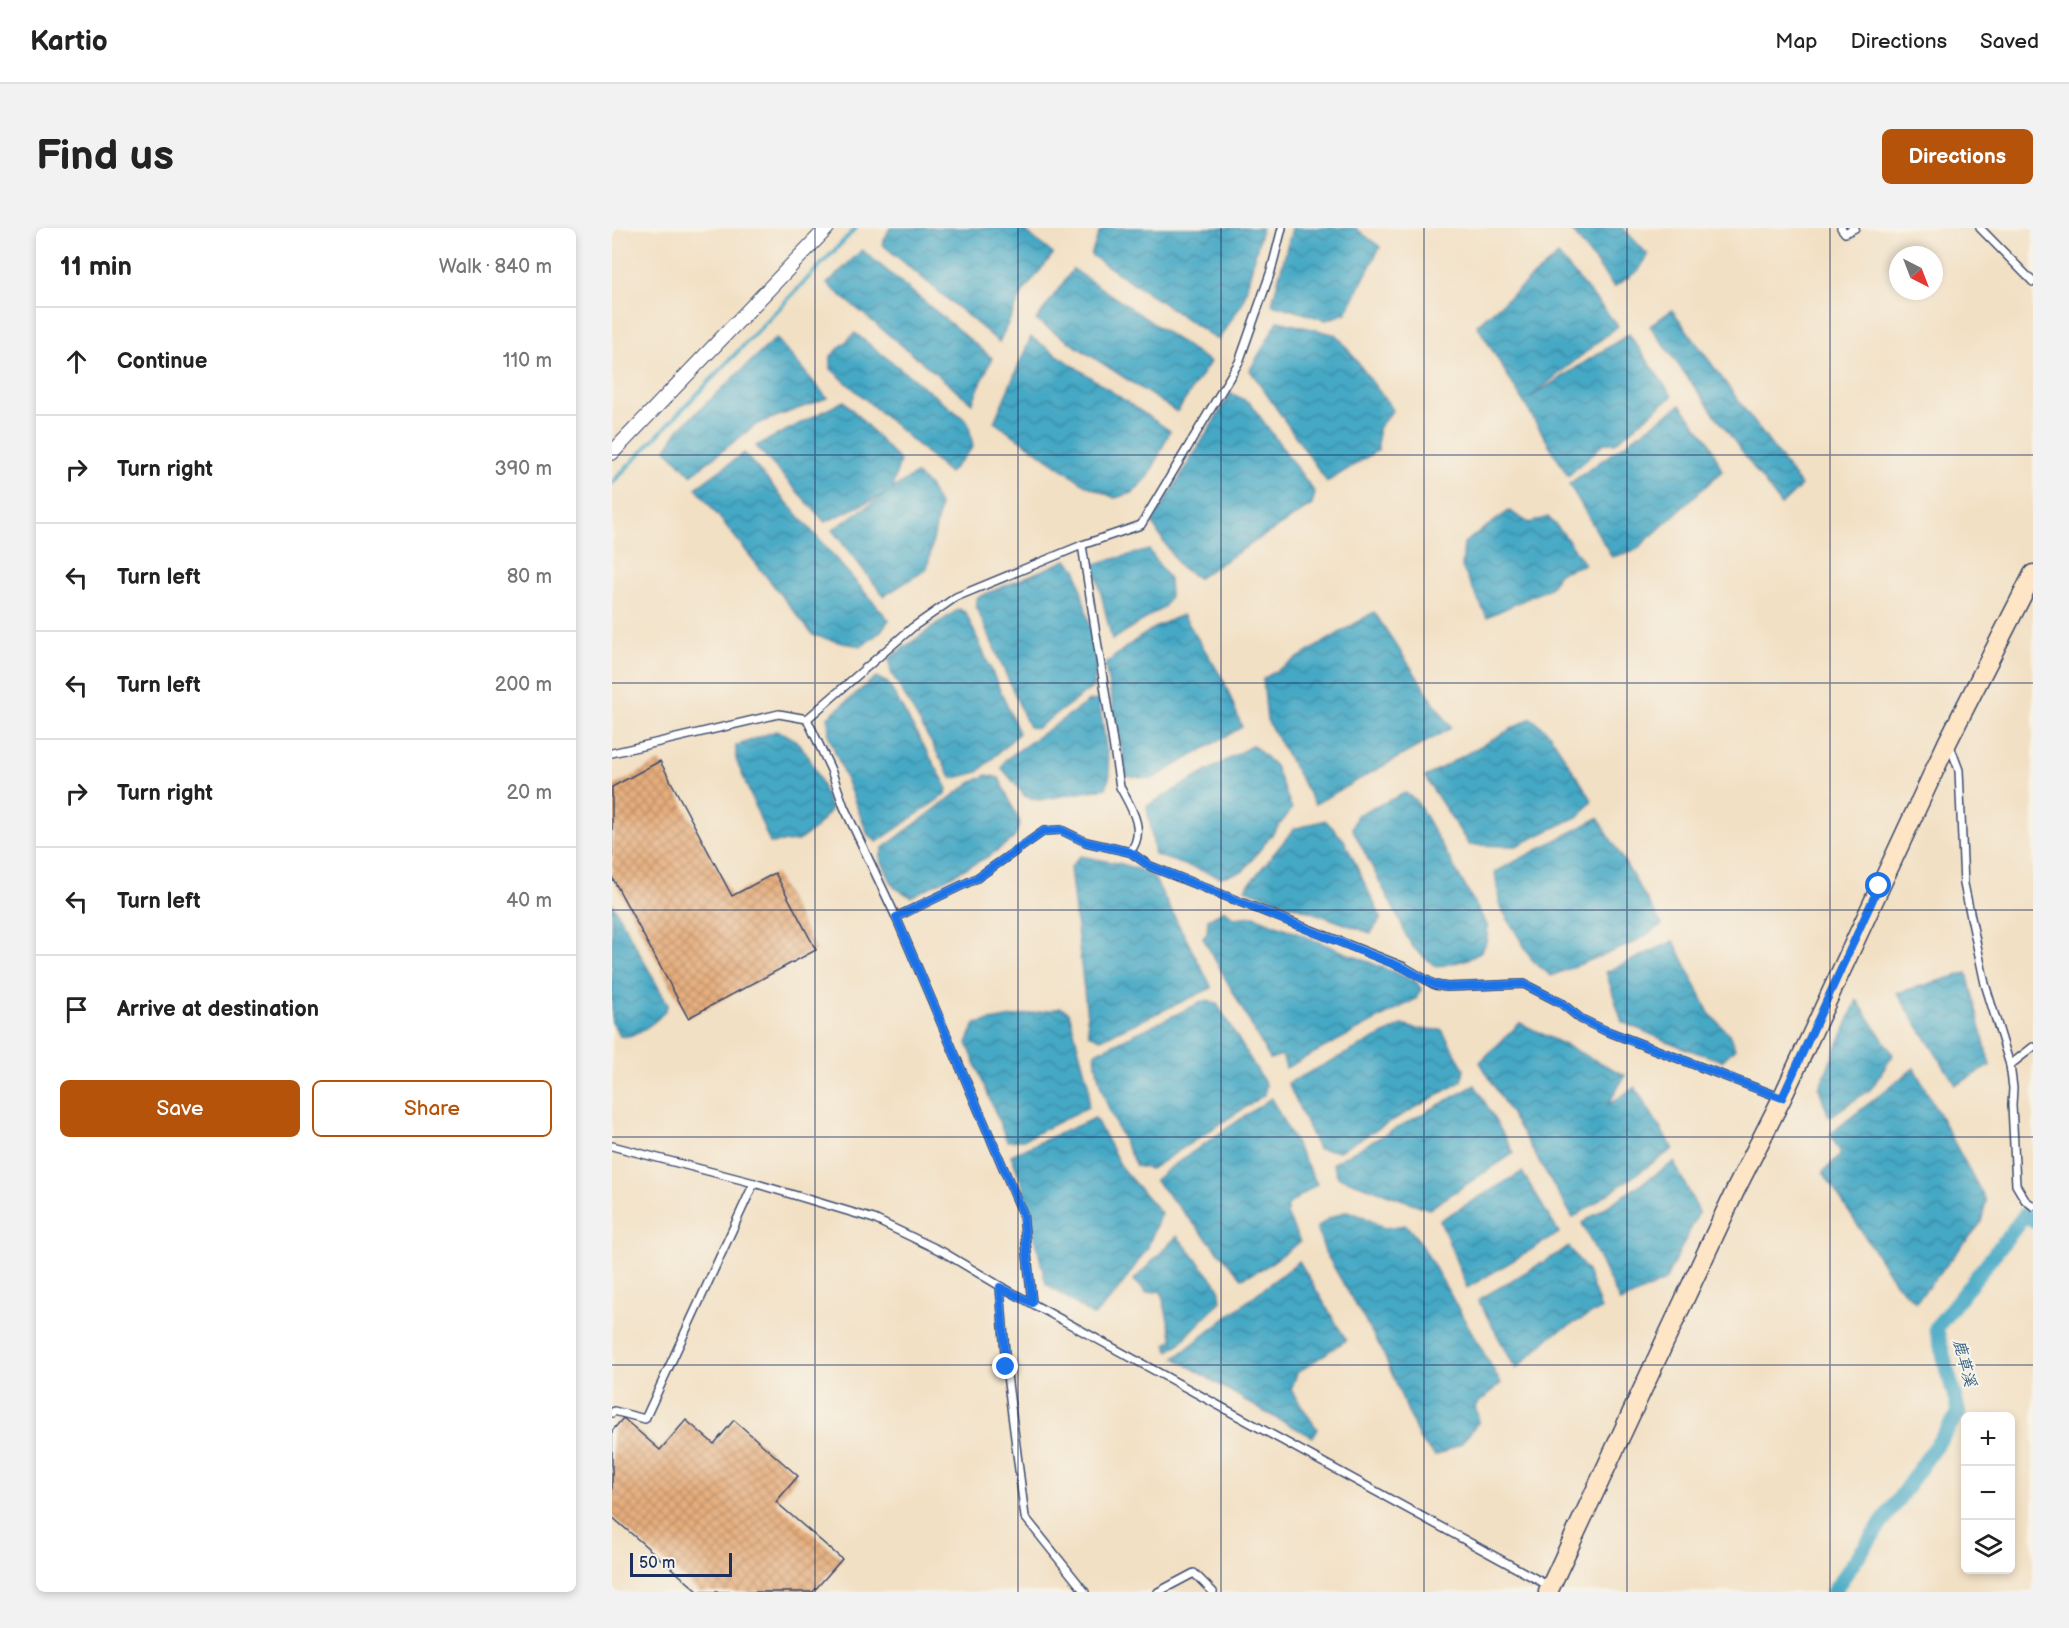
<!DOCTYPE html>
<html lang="en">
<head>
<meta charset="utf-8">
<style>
  body { margin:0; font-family:"Balsamiq Sans","LXGW WenKai TC",sans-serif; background:#f2f2f2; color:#222 }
  .controls { position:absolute; right:18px; bottom:18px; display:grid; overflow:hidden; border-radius:9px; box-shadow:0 3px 9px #0003 }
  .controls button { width:54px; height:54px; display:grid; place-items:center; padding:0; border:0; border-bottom:2px solid #e0e0e0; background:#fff; color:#222; font:30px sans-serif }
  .compass { position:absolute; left:1277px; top:18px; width:54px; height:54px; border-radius:50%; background:#fff; box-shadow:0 3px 9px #0003; rotate:138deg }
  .scale { position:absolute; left:18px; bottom:15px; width:102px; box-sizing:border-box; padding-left:6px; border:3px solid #1b2f5e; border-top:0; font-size:16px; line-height:21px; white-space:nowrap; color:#1b2f5e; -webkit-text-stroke:4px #f7f3e8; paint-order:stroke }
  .stop { position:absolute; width:18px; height:18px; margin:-14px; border:4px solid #1a73e8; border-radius:50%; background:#fff }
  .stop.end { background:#1a73e8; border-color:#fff; box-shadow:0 2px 6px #0008 }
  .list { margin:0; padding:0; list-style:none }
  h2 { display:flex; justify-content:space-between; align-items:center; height:78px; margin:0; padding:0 24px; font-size:26px }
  h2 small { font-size:20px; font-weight:400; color:#767676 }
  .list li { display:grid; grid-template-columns:39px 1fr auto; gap:18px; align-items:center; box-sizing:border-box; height:108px; padding:0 24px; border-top:2px solid #e0e0e0 }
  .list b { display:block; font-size:22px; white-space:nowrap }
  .list em { font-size:20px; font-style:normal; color:#767676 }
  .actions { display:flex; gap:12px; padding:18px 24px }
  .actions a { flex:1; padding:14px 0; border:2px solid #b45309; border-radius:9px; text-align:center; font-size:21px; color:#b45309 }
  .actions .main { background:#b45309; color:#fff }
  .icon { flex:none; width:33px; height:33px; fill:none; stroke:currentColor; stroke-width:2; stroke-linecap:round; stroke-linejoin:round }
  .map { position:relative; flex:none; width:1421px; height:1364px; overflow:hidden; border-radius:9px }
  header { display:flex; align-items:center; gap:36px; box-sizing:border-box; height:84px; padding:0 30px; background:#fff; border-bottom:2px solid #e0e0e0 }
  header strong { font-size:28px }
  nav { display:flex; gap:33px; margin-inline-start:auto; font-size:21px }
  .intro { display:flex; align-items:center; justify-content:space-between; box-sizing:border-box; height:144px; padding:0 36px }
  h1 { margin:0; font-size:42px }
  .button { padding:15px 27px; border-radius:9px; background:#b45309; color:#fff; font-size:21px; font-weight:700 }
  main { display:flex; gap:36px; padding:0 36px }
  aside { flex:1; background:#fff; border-radius:9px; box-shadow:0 3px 9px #0003 }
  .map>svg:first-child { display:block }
</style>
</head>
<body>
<header>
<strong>Kartio</strong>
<nav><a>Map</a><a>Directions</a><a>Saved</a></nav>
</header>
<div class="intro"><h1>Find us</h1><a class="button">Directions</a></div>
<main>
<aside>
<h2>11 min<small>Walk · 840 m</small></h2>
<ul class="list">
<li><svg class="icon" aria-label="ahead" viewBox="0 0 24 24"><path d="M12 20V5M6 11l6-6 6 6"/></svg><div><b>Continue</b></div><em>110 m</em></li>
<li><svg class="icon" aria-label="right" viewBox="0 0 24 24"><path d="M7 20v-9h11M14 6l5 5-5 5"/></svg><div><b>Turn right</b></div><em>390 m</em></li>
<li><svg class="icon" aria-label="left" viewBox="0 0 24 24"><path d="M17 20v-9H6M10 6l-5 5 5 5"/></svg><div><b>Turn left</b></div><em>80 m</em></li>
<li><svg class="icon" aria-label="left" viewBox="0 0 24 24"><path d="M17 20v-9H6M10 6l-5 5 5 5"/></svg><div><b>Turn left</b></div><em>200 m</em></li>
<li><svg class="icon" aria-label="right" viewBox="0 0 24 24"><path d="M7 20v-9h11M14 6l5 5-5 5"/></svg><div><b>Turn right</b></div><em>20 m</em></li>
<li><svg class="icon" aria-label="left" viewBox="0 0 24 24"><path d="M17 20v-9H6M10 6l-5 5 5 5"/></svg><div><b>Turn left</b></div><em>40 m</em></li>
<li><svg class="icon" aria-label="arrive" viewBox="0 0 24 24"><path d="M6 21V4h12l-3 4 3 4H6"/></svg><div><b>Arrive at destination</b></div></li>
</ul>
<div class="actions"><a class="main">Save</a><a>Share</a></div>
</aside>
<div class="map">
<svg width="1421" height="1364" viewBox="0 0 1421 1364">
  <defs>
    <pattern id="water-waves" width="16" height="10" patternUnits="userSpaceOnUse" patternTransform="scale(1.5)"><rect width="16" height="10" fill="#45a8c5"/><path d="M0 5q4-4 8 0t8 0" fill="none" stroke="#3989a3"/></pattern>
    <pattern id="building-cross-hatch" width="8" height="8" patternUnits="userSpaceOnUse" patternTransform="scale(1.5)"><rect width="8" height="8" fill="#e6ad7c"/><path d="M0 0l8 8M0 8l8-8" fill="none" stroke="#ba8d69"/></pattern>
  </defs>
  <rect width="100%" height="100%" fill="#f7f3e8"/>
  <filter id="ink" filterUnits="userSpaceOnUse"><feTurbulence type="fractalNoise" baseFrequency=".0167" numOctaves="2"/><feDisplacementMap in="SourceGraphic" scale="12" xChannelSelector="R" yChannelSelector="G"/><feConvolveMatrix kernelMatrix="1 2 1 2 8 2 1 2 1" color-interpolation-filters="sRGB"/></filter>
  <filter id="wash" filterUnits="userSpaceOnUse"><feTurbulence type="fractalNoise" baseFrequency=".008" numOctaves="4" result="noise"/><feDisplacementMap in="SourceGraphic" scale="24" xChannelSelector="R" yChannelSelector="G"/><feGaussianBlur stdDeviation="1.35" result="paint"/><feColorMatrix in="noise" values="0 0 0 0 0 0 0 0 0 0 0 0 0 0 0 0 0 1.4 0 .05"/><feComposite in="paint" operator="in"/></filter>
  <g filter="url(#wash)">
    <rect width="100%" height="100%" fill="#f2e0c4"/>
    <g fill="url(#water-waves)" stroke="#306c92" stroke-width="1.5">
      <path d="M278,0h132l31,26 -30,38 -24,50 -117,-98z"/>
      <path d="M492,0h158l-19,74 -25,38 -127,-85 8,-22z"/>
      <path d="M680,0h63l25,19 -34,66 -20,7 -54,-16z"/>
      <path d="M958,0h53l25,27 -9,15 -25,17z"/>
      <path d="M250,22l130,108 -20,45 -145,-119z"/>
      <path d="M946,27l60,71 -89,72 100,-64 43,62 -57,47h-11l-36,33 -91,-151z"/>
      <path d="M461,41l137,93 -33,50 -141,-92z"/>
      <path d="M1060,82l129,176 -20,19 -131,-179z"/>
      <path d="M666,93l59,14 56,75 -15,18v22l-51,32 -77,-112z"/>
      <path d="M243,105l113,89 5,25 -24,26 -118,-104v-13z"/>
      <path d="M419,109l139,94 -21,45 -17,17 -17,5 -29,-13 -92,-63z"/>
      <path d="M164,110l51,60 -70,26 -66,51 -25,-26 13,-20z"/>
      <path d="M619,165l19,10 65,90 -3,12 -114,73 -18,-11 -28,-44z"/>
      <path d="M232,173l56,60 -8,28 24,-15 13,12 11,21 -13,62 -43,27 -52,-66 55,-37 -62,29 -69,-76z"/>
      <path d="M1068,177l29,36 13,30 -86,79 -24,7 -43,-73z"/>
      <path d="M132,225l145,167 -9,12 -18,14 -20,-3 -29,-8 -117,-147z"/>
      <path d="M897,283l20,12 19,-6 14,15 23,32 -26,9 -9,15 -63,29 -25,-50 2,-24z"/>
      <path d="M537,322l20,29 1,17 -6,11 -52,33 -18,-76z"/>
      <path d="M455,332l9,9 22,92 -5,26 -56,41 -8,-1 -53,-121v-8z"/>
      <path d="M347,381l7,4 53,120 -41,39 -26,7 -61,-107 -2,-14z"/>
      <path d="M762,384l77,116 -136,76 -48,-84 -4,-41z"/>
      <path d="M571,387l41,66 18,46 -90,52 -25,-3 -22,-111c23,-21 49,-40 78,-50z"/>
      <path d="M264,449l12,6 59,104 -1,7 -69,48 -9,-7 -39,-99 -1,-19z"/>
      <path d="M487,472l11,74 -4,14 -67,12 -14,-4 -23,-28 3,-8 84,-59z"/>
      <path d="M919,490l18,15 43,67 -11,15 -65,31 -47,-1 -44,-68z"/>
      <path d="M164,503c34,7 43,51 55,78l-15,19 -18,13 -28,2 -34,-84v-13z"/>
      <path d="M641,517l22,21 17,43 -49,62 -22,6 -66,-22 -8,-49z"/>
      <path d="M375,547l12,3 21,45 -6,15 -25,18 -78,41 -17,-10 -14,-29 3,-10 86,-64z"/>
      <path d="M793,565l11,7 71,125c4,36 -23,34 -50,42 -19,-14 -28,-20 -35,-42l-50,-97 5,-13z"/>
      <path d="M986,590l64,107 -29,18 -82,33 -18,-15 -33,-55 -5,-34z"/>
      <path d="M713,592l19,20 37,78 -10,15 -126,-44 49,-60z"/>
      <path d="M468,628l42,8 30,10 60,114 -111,51 -12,-5 -19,-166z"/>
      <path d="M0,675l56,102c-5,13 -34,35 -48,31l-8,-14z"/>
      <path d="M613,682l9,8 20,-2 162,65 5,8 -5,10 -130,69 -4,-13 -12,4 -67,-121 4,-4 1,-15z"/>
      <path d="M1062,713l35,72 20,21 6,14 -13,13 -41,-14 -59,-25 -16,-50z"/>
      <path d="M1355,745l23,93 -34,19 -59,-92z"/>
      <path d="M594,772l11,4 49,81 -2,10 -113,74 -15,-3c-17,-36 -39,-73 -41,-113z"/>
      <path d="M1245,772l36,55 -22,34 -42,28 -10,-29z"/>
      <path d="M449,780l8,4 20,76 -1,19 -65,33 -16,1 -40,-98 8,-19z"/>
      <path d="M908,795l105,52 -17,30 27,-18 38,62 -100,69 -93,-156z"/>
      <path d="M790,797l15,4 25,1 22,39 -2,12 -123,70 -21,-2 -30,-66z"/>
      <path d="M1302,840l72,133 -5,22 -65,79 -20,-18 -73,-112 18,-18 -11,-20z"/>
      <path d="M863,857l39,68 -85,56 -91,-32 -5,-14z"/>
      <path d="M659,870l46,86 -29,21 -1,9 13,28 -35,25 -23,11 -87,-98 13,-11z"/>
      <path d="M483,890l28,52 38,43 -14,36 -31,44 -22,23 -48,-32 -22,-95 -13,-34z"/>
      <path d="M1062,934l25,50 -34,69 -45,21 -38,-79z"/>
      <path d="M910,944l37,61 -92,55 -27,-68z"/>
      <path d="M735,983l17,6 20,11 22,-3 14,17 81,141 -26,23 4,15 -18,23 -26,12 -15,-16 -39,-92 -56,-96 -8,-24 11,-9z"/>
      <path d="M565,1008l42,51 2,14 -43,44 -9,6 -3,-7 7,-4 -12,-49 -14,2 -13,-13z"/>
      <path d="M957,1019l18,24 14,38 -48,25 -37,35 -38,-69z"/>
      <path d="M687,1033l47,79 -49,33 -6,17 26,39 -4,8 -50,-26 -88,-53z"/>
    </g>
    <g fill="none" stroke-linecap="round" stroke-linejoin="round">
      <path stroke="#45a8c5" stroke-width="4" d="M0,255l244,-255"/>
      <path stroke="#45a8c5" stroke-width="15" d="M1221,1364l126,-179 -23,-85 89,-113 8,6"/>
    </g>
    <g id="blocks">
      <g fill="url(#building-cross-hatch)">
        <path d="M48,533l72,135 43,-23 41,77 -128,68 -76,-141v-90z"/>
        <path d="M11,1190l37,32 26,-30 28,24 20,-24 64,56 -22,26 66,57 -29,33h-114l-87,-75v-86z"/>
      </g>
    </g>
  </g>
  <g filter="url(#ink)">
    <use href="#blocks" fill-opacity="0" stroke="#3b4a6d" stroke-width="1.5"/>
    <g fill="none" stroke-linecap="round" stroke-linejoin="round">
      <g stroke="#3b4a6d" stroke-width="10">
        <g id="lane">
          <path d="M1229,0l4,5 10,-5"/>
          <path d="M1368,0l53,54"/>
          <path d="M195,491l24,51 13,37 52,110 127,297 9,89"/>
          <path d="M1338,518l9,24 5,114 21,100 25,81 3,23 -1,17 4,80 9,15 8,6"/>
          <path d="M0,525l167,-39 28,5 106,-92 43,-30 126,-52 59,-20 98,-163 32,-91 11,-43"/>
          <path d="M518,624l20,14 254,101 31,18 12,2 77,-3 37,19 20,16 23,11 178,68"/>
          <path d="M284,689l81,-39 67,-47 17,-1 25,12 44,10c17,-21 1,-45 -10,-65l-38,-242"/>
          <path d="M1398,837l23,-18"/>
          <path d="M0,918l142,37 120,36 69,33 57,34 6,81 19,150 60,75"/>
          <path d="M388,1058l549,300"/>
          <path d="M0,1185l2,-2 31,8 109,-236"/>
          <path d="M546,1364l36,-19 19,19"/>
        </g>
      </g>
      <g stroke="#3b4a6d" stroke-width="16">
        <path id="street" d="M0,225l215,-225"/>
      </g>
      <g stroke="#3b4a6d" stroke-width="21">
        <path id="secondary" d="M936,1364l187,-401 47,-93 166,-357 85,-167"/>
      </g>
      <use href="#lane" stroke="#fff" stroke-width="7"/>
      <use href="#street" stroke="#fff" stroke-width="14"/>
      <use href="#secondary" stroke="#fee5c5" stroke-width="18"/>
    </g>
  </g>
  <g fill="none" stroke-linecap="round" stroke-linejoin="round" filter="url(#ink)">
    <path stroke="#1a73e8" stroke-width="8" d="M394,1139l-6,-80 32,16 -9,-89 -127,-297 81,-39 67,-47 17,-1 25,12 44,10 20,14 254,102 31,17 12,2 77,-3 37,19 20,16 23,11 178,68 97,-212"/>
  </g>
  <path fill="none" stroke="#1b2f5e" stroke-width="1.5" stroke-opacity="0.55" d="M203,0v1364M406,0v1364M609,0v1364M812,0v1364M1015,0v1364M1218,0v1364M0,227h1421M0,455h1421M0,682h1421M0,909h1421M0,1137h1421"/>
  <g text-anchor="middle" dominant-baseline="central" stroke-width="4.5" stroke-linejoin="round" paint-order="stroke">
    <g font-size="16" font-style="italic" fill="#2a5982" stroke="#f7f3e8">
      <text transform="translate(1352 1135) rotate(75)">鹿草溪</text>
    </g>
  </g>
</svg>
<div class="controls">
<button>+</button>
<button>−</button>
<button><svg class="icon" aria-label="layers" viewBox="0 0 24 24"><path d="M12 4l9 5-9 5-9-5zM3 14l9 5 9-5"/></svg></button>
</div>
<svg class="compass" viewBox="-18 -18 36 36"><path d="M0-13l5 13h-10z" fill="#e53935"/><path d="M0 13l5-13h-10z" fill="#767676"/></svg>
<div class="scale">50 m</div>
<div class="stop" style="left:1267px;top:658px"></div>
<div class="stop end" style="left:394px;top:1139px"></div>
</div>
</main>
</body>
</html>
